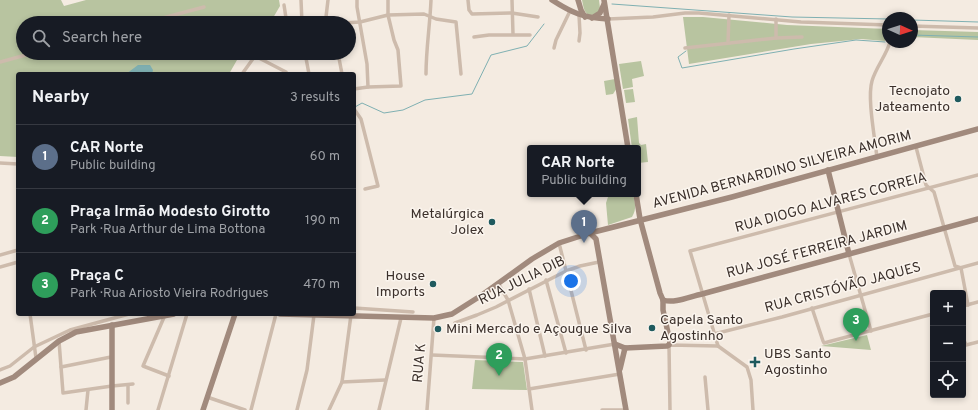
<!DOCTYPE html>
<html lang="en">
<head>
<meta charset="utf-8">
<style>
  body { margin:0; font-family:Overpass,sans-serif; background:#20242c; color:#f1f3f6 }
  .controls { position:absolute; right:12px; bottom:12px; display:grid; overflow:hidden; border-radius:4px; box-shadow:0 2px 6px #0003 }
  .controls button { width:36px; height:36px; display:grid; place-items:center; padding:0; border:0; border-bottom:1px solid #363941; background:#171b24; color:#f1f3f6; font:20px sans-serif }
  .compass { position:absolute; left:882px; top:12px; width:36px; height:36px; border-radius:50%; background:#171b24; box-shadow:0 2px 6px #0003; rotate:93deg }
  .you { position:absolute; left:571px; top:281px; width:14px; height:14px; margin:-10px; border:3px solid #fff; border-radius:50%; background:#1a73e8; box-shadow:0 0 0 6px #1a73e833 }
  .badge { display:grid; place-items:center; width:26px; height:26px; border-radius:50%; background:#ea580c; color:#fff; font-size:13px; font-weight:700 }
  .pin { position:absolute; translate:-50% -33px; filter:drop-shadow(0 1px 2px #0008) }
  .pin::after { content:''; position:absolute; top:21px; width:14px; height:12px; background:inherit; clip-path:polygon(0 0,100% 0,50% 100%) }
  .popup { position:absolute; left:527px; top:145px; width:114px; height:52px; box-sizing:border-box; display:grid; place-content:center; border-radius:4px; background:#171b24; filter:drop-shadow(0 1px 3px #0005); font-size:13px; white-space:nowrap; color:#9ea1a6 }
  .popup b { font-size:15px; color:#f1f3f6 }
  .popup::after { content:''; position:absolute; left:50%; top:100%; margin-left:-8px; border:8px solid transparent; border-top-color:#171b24 }
  .list { margin:0; padding:0; list-style:none }
  h2 { display:flex; justify-content:space-between; align-items:center; height:52px; margin:0; padding:0 16px; font-size:17px }
  h2 small { font-size:13px; font-weight:400; color:#9ea1a6 }
  .list li { display:grid; grid-template-columns:26px 1fr auto; gap:12px; align-items:center; box-sizing:border-box; height:64px; padding:0 16px; border-top:1px solid #363941 }
  .list b { display:block; font-size:15px; white-space:nowrap }
  .list p { margin:0; font-size:13px; white-space:nowrap; color:#9ea1a6 }
  .list em { font-size:13px; font-style:normal; color:#9ea1a6 }
  .icon { flex:none; width:22px; height:22px; fill:none; stroke:currentColor; stroke-width:2; stroke-linecap:round; stroke-linejoin:round }
  .map { position:relative; flex:none; width:978px; height:410px; overflow:hidden }
  .search { position:absolute; background:#171b24; box-shadow:0 2px 6px #0003; left:16px; top:16px; width:340px; height:44px; display:flex; align-items:center; gap:10px; box-sizing:border-box; padding:0 14px; border-radius:22px; color:#9ea1a6; font-size:15px }
  .panel { position:absolute; background:#171b24; box-shadow:0 2px 6px #0003; left:16px; top:72px; width:340px; height:244px; border-radius:4px }
  .map>svg:first-child { display:block }
</style>
</head>
<body>
<div class="map">
<svg width="978" height="410" viewBox="0 0 978 410">
  <rect width="100%" height="100%" fill="#f4ebe1"/>
  <g fill="#b8c4a0">
    <path d="M0,0h61l3,6 22,-6h193l1,6 -10,17h-247v30h218l-12,21h-211v83l-18,-1z"/>
    <path d="M582,0h17l1,8 -2,5c-13,6 -14,-3 -16,-13z"/>
    <path d="M683,17h20l84,8 101,4 -3,12 -24,-2 -50,5 -122,20z"/>
    <path d="M912,30l66,2v8l-66,-3z"/>
    <path d="M641,61l3,15 -12,3 1,8 -10,2 -4,-25z"/>
    <path d="M615,79l2,9 -4,6 -7,1 -2,-14z"/>
    <path d="M633,89l2,13 -9,1 -2,-13z"/>
    <path d="M637,117l2,26 2,2 5,-1 2,18 -10,1v-15h-6l-4,-29z"/>
    <path d="M609,194h24c2,9 4,15 -1,23l-24,8 -2,-22z"/>
    <path d="M867,335l4,15 -50,-4z"/>
    <path d="M475,360l48,2 4,28 -55,-1z"/>
  </g>
  <path fill="#7fb0b2" d="M138,65h12l3,5 -1,4h-46l6,-1 14,1z"/>
  <g fill="none" stroke-linecap="round" stroke-linejoin="round">
    <g stroke="#7fb0b2" stroke-width="1">
      <path d="M612,4l180,13 96,2"/>
      <path d="M912,20l66,2"/>
      <path d="M912,35l66,2"/>
      <path d="M686,51l-8,6 4,11 112,-19 62,-9 29,2"/>
      <path d="M355,107l7,-4 22,10 19,-3 22,-10 47,-6 19,-39 36,-9 17,-22"/>
    </g>
    <g stroke="#cdbbac" stroke-width="3.5">
      <path d="M301,0l1,23"/>
      <path d="M328,0l-2,17 3,6"/>
      <path d="M357,0v7l10,57 1,23"/>
      <path d="M468,0l1,10 3,4 40,-1 26,4"/>
      <path d="M512,0l1,34"/>
      <path d="M284,5l2,13"/>
      <path d="M286,18l39,5"/>
      <path d="M608,19l45,-2 32,-4h14l102,9 87,3"/>
      <path d="M776,19v19"/>
      <path d="M144,23l60,-16"/>
      <path d="M279,23l7,-5"/>
      <path d="M343,23l17,-1 28,-7 36,-1 12,5 20,3 5,52"/>
      <path d="M912,26l66,2"/>
      <path d="M474,37l15,-2h41"/>
      <path d="M579,41l1,-8 -1,-18"/>
      <path d="M728,43l1,-28"/>
      <path d="M554,48l2,-8 14,-29"/>
      <path d="M685,48l91,-10 26,-1"/>
      <path d="M253,53l2,3 31,16 1,2"/>
      <path d="M305,53l4,21"/>
      <path d="M338,53l4,21"/>
      <path d="M0,62l33,-9"/>
      <path d="M242,74l13,-18"/>
      <path d="M426,74c0,-25 4,-49 5,-74"/>
      <path d="M354,89l14,-2 33,-1 -3,-36 -4,-10 -6,-25v-15"/>
      <path d="M354,109l7,10 17,67 -13,3"/>
      <path d="M916,147l10,38 8,7 21,74 6,2 7,37"/>
      <path d="M877,158c-2,-20 -10,-60 -5,-77 4,-14 14,-25 18,-39"/>
      <path d="M0,163l18,1"/>
      <path d="M559,243l27,107"/>
      <path d="M849,254l22,77"/>
      <path d="M0,255l18,-5"/>
      <path d="M0,267l18,-5"/>
      <path d="M546,280l20,73"/>
      <path d="M498,283l10,17 17,59 7,51"/>
      <path d="M529,289l16,67"/>
      <path d="M963,306l15,-4"/>
      <path d="M354,308l59,4"/>
      <path d="M812,308l11,33 1,2 109,-29"/>
      <path d="M30,314l6,44"/>
      <path d="M165,315l-22,51 26,10"/>
      <path d="M455,323l22,-8 19,-8 70,-36 14,-5 19,-4"/>
      <path d="M714,334l68,-17 196,-54"/>
      <path d="M963,338l3,7 12,-3"/>
      <path d="M59,341l4,52 49,-7 21,-2"/>
      <path d="M718,346l-28,-95 288,-76"/>
      <path d="M432,355l93,4 90,-15"/>
      <path d="M61,367l50,-10"/>
      <path d="M0,370l10,-4 24,-19 36,-17 59,-16"/>
      <path d="M705,377l3,33"/>
      <path d="M342,382l43,-2"/>
      <path d="M128,385v18"/>
      <path d="M529,389l91,-15"/>
      <path d="M207,397l38,13"/>
      <path d="M86,410l2,-20"/>
      <path d="M158,410l29,-96"/>
      <path d="M251,410l25,-96"/>
      <path d="M297,410l10,-40 7,-55"/>
      <path d="M329,410l13,-28 9,-67"/>
      <path d="M379,410l22,-92"/>
      <path d="M427,410l7,-92"/>
      <path d="M602,410h24"/>
      <path d="M670,410l-1,-65 49,1 29,21 4,13 2,30"/>
    </g>
    <g stroke="#a18a7d" stroke-width="5.5">
      <path d="M552,0c20,13 32,18 56,19"/>
      <path d="M578,0l3,10 4,7"/>
      <path d="M604,0l24,148"/>
      <path d="M592,18l8,-5 4,-9"/>
      <path d="M828,170l21,84"/>
      <path d="M590,233l6,6 30,171"/>
      <path d="M663,300c12,4 28,-4 39,-6l276,-75"/>
      <path d="M280,314l154,4 18,-4 30,-19 50,-36 27,-16 31,-10 142,-36 246,-68"/>
      <path d="M112,325v85"/>
      <path d="M615,344l10,4 42,-2 2,-1 1,-3 -7,-32v-10l-3,-7 -20,-74 -4,-25"/>
      <path d="M620,369l5,-21"/>
      <path d="M0,383l14,-6 45,-36 17,-9 98,-18"/>
      <path d="M203,410l32,-96"/>
    </g>
  </g>
  <g fill="#1f5a5e" stroke="#fbf5ee" stroke-width="1.5">
    <circle cx="958" cy="99" r="4"/>
    <circle cx="492" cy="222" r="4"/>
    <circle cx="433" cy="284" r="4"/>
    <circle cx="652" cy="328" r="4"/>
    <circle cx="438" cy="329" r="4"/>
    <path d="M753 356h4v4h4v4h-4v4h-4v-4h-4v-4h4z"/>
  </g>
  <g text-anchor="middle" dominant-baseline="central" stroke-width="3" stroke-linejoin="round" paint-order="stroke">
    <g font-size="14" fill="#3b302b" stroke="#fbf5ee" text-anchor="end">
      <text x="950" y="91">Tecnojato<tspan x="950" dy="16">Jateamento</tspan></text>
      <text x="484" y="214">Metalúrgica<tspan x="484" dy="16">Jolex</tspan></text>
      <text x="425" y="276">House<tspan x="425" dy="16">Imports</tspan></text>
      <text x="660" y="320" text-anchor="start">Capela Santo<tspan x="660" dy="16">Agostinho</tspan></text>
      <text x="446" y="329" text-anchor="start">Mini Mercado e Açougue Silva</text>
      <text x="764" y="354" text-anchor="start">UBS Santo<tspan x="764" dy="16">Agostinho</tspan></text>
    </g>
    <g font-size="14" fill="#3b302b" stroke="#fbf5ee">
      <text transform="translate(782 170) rotate(-15)">AVENIDA BERNARDINO SILVEIRA AMORIM</text>
      <text transform="translate(831 203) rotate(-15)">RUA DIOGO ALVARES CORREIA</text>
      <text transform="translate(817 250) rotate(-15)">RUA JOSÉ FERREIRA JARDIM</text>
      <text transform="translate(522 281) rotate(-26)">RUA JULIA DIB</text>
      <text transform="translate(843 288) rotate(-15)">RUA CRISTÓVÃO JAQUES</text>
      <text transform="translate(420 363) rotate(-85)">RUA K</text>
    </g>
  </g>
</svg>
<div class="controls">
<button>+</button>
<button>−</button>
<button><svg class="icon" aria-label="locate" viewBox="0 0 24 24"><circle cx="12" cy="12" r="6"/><path d="M12 2v4M12 18v4M2 12h4M18 12h4"/></svg></button>
</div>
<svg class="compass" viewBox="-18 -18 36 36"><path d="M0-13l5 13h-10z" fill="#e53935"/><path d="M0 13l5-13h-10z" fill="#9ea1a6"/></svg>
<div class="you"></div>
<div class="pin badge" style="left:584px;top:243px;background:#5c6f8a">1</div>
<div class="popup"><b>CAR Norte</b>Public building</div>
<div class="pin badge" style="left:499px;top:376px;background:#2e9e5b">2</div>
<div class="pin badge" style="left:856px;top:341px;background:#2e9e5b">3</div>
<div class="search"><svg class="icon" aria-label="search" viewBox="0 0 24 24"><circle cx="10" cy="10" r="6"/><path d="M15 15l6 6"/></svg>Search here</div>
<section class="panel">
<h2>Nearby<small>3 results</small></h2>
<ul class="list">
<li><span class="badge" style="background:#5c6f8a">1</span><div><b>CAR Norte</b><p>Public building</p></div><em>60 m</em></li>
<li><span class="badge" style="background:#2e9e5b">2</span><div><b>Praça Irmão Modesto Girotto</b><p>Park · Rua Arthur de Lima Bottona</p></div><em>190 m</em></li>
<li><span class="badge" style="background:#2e9e5b">3</span><div><b>Praça C</b><p>Park · Rua Ariosto Vieira Rodrigues</p></div><em>470 m</em></li>
</ul>
</section>
</div>
</body>
</html>
